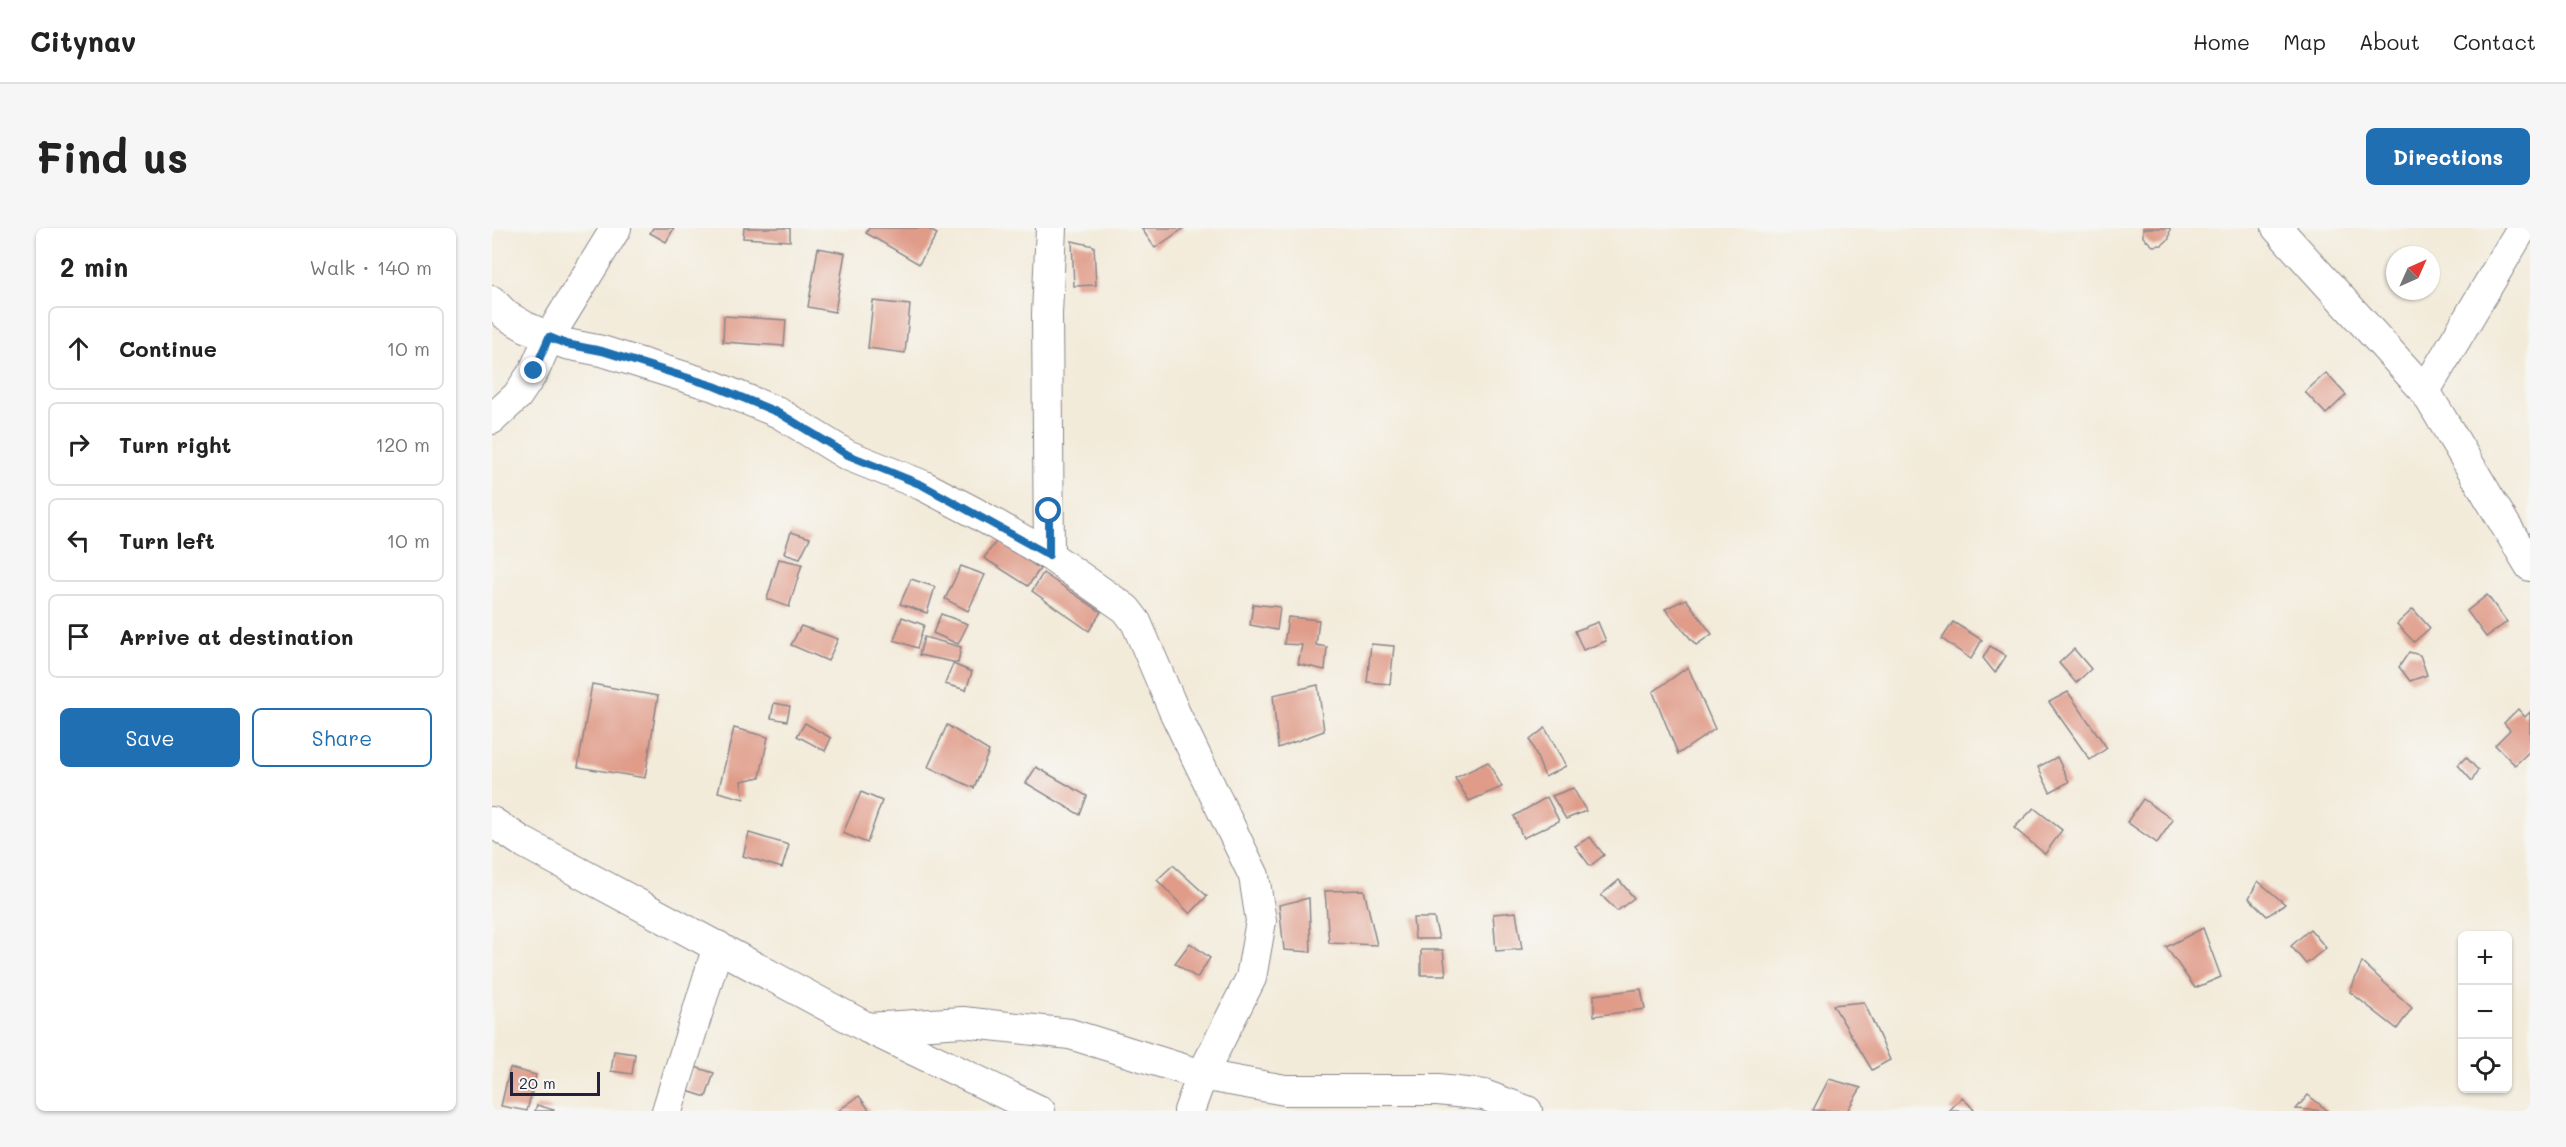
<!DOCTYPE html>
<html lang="en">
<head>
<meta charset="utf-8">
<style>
  body { margin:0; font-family:Mali,sans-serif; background:#f6f6f6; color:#222 }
  .controls { position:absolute; right:18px; bottom:18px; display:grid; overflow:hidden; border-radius:9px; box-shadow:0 2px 4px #0004 }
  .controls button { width:54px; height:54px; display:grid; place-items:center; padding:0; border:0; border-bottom:2px solid #e0e0e0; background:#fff; color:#222; font:30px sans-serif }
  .compass { position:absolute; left:1894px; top:18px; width:54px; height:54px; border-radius:50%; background:#fff; box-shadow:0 2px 4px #0004; rotate:45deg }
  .scale { position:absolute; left:18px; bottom:15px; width:90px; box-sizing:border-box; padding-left:6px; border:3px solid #22223b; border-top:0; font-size:16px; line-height:21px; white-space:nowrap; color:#22223b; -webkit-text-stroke:4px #f6f6f2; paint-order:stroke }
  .stop { position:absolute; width:18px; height:18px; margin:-14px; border:4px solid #1f6fb2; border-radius:50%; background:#fff }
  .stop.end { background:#1f6fb2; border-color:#fff; box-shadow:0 2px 6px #0008 }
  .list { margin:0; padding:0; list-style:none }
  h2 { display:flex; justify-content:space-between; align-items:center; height:78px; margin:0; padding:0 24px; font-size:26px }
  h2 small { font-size:20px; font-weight:400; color:#767676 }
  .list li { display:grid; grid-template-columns:39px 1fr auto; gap:18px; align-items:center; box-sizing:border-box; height:84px; margin:0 12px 12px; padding:0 12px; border:2px solid #e0e0e0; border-radius:9px }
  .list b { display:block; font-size:22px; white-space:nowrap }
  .list em { font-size:20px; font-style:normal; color:#767676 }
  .actions { display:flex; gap:12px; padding:18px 24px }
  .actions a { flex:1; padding:14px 0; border:2px solid #1f6fb2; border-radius:9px; text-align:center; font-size:21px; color:#1f6fb2 }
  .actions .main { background:#1f6fb2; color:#fff }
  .icon { flex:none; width:33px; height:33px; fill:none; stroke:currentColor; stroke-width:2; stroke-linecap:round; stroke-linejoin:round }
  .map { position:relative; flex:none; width:2038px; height:883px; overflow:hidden; border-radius:9px }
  header { display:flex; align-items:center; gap:36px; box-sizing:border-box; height:84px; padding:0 30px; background:#fff; border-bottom:2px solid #e0e0e0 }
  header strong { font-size:28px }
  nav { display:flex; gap:33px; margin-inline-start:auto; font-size:21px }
  .intro { display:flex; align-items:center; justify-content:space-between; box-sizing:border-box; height:144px; padding:0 36px }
  h1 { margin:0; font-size:42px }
  .button { padding:15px 27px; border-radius:9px; background:#1f6fb2; color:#fff; font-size:21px; font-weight:700 }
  main { display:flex; gap:36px; padding:0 36px }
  aside { flex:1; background:#fff; border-radius:9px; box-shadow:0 2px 4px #0004 }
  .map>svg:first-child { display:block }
</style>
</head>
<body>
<header>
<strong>Citynav</strong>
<nav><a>Home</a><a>Map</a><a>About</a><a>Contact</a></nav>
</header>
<div class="intro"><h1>Find us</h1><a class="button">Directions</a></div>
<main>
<aside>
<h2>2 min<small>Walk · 140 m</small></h2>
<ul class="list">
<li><svg class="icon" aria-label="ahead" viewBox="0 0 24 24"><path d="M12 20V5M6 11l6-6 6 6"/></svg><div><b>Continue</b></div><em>10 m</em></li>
<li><svg class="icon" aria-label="right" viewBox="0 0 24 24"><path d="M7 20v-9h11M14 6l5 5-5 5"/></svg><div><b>Turn right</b></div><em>120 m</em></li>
<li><svg class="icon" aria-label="left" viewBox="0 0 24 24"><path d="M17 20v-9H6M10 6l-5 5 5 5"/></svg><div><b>Turn left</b></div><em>10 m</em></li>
<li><svg class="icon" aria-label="arrive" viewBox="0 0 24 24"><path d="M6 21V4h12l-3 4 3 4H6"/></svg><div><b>Arrive at destination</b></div></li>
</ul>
<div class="actions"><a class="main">Save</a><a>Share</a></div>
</aside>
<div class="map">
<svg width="2038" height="883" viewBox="0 0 2038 883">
  <rect width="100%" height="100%" fill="#f6f6f2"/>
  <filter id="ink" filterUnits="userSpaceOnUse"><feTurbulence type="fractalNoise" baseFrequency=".0167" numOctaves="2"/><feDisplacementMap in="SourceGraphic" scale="12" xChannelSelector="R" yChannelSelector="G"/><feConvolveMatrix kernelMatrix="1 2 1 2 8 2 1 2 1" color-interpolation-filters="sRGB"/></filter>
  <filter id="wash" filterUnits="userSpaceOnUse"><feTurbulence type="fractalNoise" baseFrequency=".008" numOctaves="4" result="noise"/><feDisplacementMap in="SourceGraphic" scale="24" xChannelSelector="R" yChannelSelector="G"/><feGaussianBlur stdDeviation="1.35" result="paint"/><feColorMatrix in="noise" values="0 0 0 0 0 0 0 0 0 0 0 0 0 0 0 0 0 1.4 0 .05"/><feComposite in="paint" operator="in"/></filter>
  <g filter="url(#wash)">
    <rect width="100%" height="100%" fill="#f3ebda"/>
    <g id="blocks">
      <g fill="#e09b89">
        <path d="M161,0h21l-8,14 -16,-9z"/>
        <path d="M252,0h46v13l-47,-3z"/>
        <path d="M377,0h58l10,6 -18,30 -53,-31z"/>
        <path d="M649,0h43l-29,20z"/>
        <path d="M1651,0h27l-1,11 -7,6 -9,1 -10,-9z"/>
        <path d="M580,13l22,5 2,39 -22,1z"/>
        <path d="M326,20l27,5 -10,59 -27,-5z"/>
        <path d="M381,73l37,4 -5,48 -37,-5z"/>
        <path d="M232,88l62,4 -2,26 -61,-4z"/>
        <path d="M1834,145l20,22 -20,19 -21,-22z"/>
        <path d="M299,304l19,6 -10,20 -16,-5z"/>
        <path d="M505,312l43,29 -12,17 -44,-28z"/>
        <path d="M287,331l23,5 -13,43 -22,-8z"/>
        <path d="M469,338l24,9 -17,36 -23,-12z"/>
        <path d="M551,345l58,39 -12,19 -57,-40z"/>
        <path d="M419,351l24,8 -8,26 -27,-9z"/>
        <path d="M1995,367l20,27 -21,15 -19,-26z"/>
        <path d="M1194,371l26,35 -16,11 -31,-36z"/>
        <path d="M761,376l27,3 -3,23 -27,-5z"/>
        <path d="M1921,381l17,19 -16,14 -17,-18z"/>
        <path d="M449,386l27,10 -10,20 -25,-11z"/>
        <path d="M410,389l22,8 -7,23 -23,-8z"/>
        <path d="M796,389l31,3 -3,25 11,2 -2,23 -27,-6 4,-19 -18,-1z"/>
        <path d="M1106,394l8,19 -23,9 -8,-19z"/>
        <path d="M1461,394l29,18 -11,19 -29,-20z"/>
        <path d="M309,398l37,13 -10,22 -37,-16z"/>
        <path d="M432,409l37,10 -3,16 -39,-8z"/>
        <path d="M879,416l23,2 -4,38 -23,-2z"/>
        <path d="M1498,418l16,10 -11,17 -12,-15z"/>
        <path d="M1582,421l17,20 -15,14 -17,-20z"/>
        <path d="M1917,424l11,3 7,20 -17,6 -11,-14z"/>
        <path d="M461,436l19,8 -6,18 -21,-6z"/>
        <path d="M1196,439l27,62 -37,25 -25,-62z"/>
        <path d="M100,456l66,12 -13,82 -67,-11z"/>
        <path d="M826,457l6,46 -46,17 -5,-53z"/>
        <path d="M1576,464l39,56 -17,12 -41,-58z"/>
        <path d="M282,475l16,3 -3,15 -16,-3z"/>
        <path d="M2026,481l7,8 5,-5v39l-15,14 -20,-20 15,-15 -6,-7z"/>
        <path d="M313,495l26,15 -6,13 -28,-15z"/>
        <path d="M455,497l42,26 -15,37 -46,-21z"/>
        <path d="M242,500l34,9 -8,40 -19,4 3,18 -26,-7z"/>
        <path d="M1053,500l21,38 -21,11 -15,-37z"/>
        <path d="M1565,529l12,25 -19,10 -12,-25z"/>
        <path d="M1974,529l12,13 -6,11 -14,-16z"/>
        <path d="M996,534l14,25 -33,14 -14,-23z"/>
        <path d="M544,539l51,29 -7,19 -54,-32z"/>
        <path d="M1081,560l13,23 -20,8 -14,-23z"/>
        <path d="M369,564l21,9 -15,42 -24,-10z"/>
        <path d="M1055,569l12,24 -36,17 -9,-22z"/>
        <path d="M1651,571l30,21 -16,23 -30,-21z"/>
        <path d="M1542,580l28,22 -17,24 -31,-26z"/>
        <path d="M257,605l40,12 -7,23 -39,-12z"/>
        <path d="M1098,609l14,18 -14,11 -15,-20z"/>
        <path d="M681,637l34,31 -17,18 -33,-34z"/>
        <path d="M1127,652l15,18 -17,13 -16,-16z"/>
        <path d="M1766,653l27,23 -18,12 -18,-18z"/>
        <path d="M872,662l13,55 -48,-2 -4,-52z"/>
        <path d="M817,670l2,54 -27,-2 -5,-45z"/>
        <path d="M1024,684l6,37 -26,2 -3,-37z"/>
        <path d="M921,690h21l5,21h-24z"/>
        <path d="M1711,700l18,49 -26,11 -29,-41z"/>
        <path d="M1818,701l16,19 -20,16 -15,-18z"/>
        <path d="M698,715l20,15 -13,20 -22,-15z"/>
        <path d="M929,722h22l3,25h-25z"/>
        <path d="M1870,734l50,46 -15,21 -47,-37z"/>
        <path d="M1149,761l4,20 -51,7v-21z"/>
        <path d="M1372,774l26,58 -18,10 -39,-65z"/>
        <path d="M122,823l21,3 -3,20 -21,-3z"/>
        <path d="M203,839l19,6 -8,24 -19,-6z"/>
        <path d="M18,840l26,7 -9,36 -26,-5z"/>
        <path d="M1337,851l32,9 -14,23 -34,-1z"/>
        <path d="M1816,867l20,16 -32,-2z"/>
        <path d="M367,868l11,15h-32z"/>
        <path d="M1470,869l13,14h-26z"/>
        <path d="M45,877l17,5 -1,1h-18z"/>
      </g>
    </g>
  </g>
  <g filter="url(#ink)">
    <use href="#blocks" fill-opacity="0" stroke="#8a868a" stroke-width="1.5"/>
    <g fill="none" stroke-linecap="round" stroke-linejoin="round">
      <g stroke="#8a868a" stroke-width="32">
        <g id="street">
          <path d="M1785,0l148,163 105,175"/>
          <path d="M0,73l15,15 19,11 40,17 36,7 112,35 65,27 68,42 75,30 50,26 77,44 77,54 10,13 39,91 79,163 7,45 -10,57 -49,97 -13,36"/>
          <path d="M1933,163l97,-163"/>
          <path d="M0,191l25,-23 17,-25 15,-34 67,-109"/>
          <path d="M557,327l-2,-241 4,-86"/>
          <path d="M0,594l29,19 347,187 172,83"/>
          <path d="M376,800l95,-6 107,12 132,41 83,15h153l46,5 43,16"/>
          <path d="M175,883l51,-165"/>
        </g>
      </g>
      <use href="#street" stroke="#fff" stroke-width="30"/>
    </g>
  </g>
  <g fill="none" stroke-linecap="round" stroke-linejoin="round" filter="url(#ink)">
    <path stroke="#1f6fb2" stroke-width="8" d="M42,143l15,-34 17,7 36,7 112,35 65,27 69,42 74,30 127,70v-44"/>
  </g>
</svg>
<div class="controls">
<button>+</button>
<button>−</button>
<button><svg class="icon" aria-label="locate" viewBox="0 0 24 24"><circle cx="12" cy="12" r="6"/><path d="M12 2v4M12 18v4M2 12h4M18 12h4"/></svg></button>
</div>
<svg class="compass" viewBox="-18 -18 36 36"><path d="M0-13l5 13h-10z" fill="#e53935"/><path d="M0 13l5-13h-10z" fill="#767676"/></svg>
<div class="scale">20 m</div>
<div class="stop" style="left:557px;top:283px"></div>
<div class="stop end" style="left:42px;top:143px"></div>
</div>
</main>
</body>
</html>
